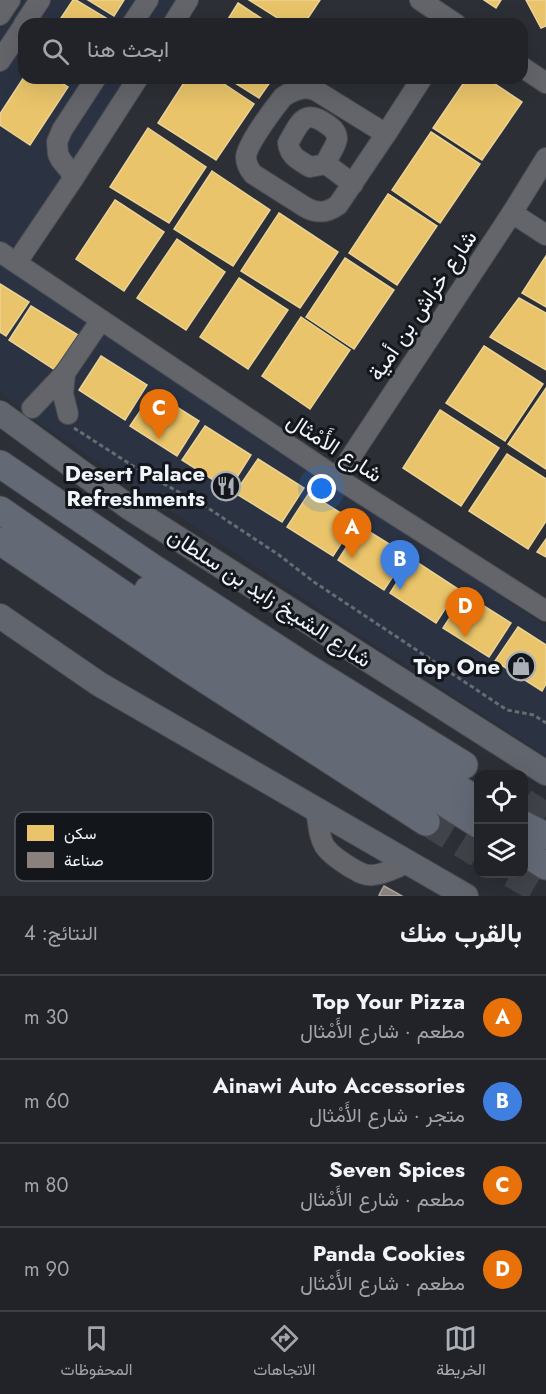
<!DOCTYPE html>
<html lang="ar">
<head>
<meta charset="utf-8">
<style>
  body { margin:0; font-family:Jost,Vazirmatn,sans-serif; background:#2d2f34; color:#f1f3f6; direction:rtl }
  .controls { position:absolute; right:18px; bottom:18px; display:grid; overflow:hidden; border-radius:12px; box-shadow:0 6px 24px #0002 }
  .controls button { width:54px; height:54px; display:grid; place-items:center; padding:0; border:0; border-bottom:2px solid #3e4045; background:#212328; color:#f1f3f6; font:30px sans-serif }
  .you { position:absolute; left:322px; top:489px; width:21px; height:21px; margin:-15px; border:4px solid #fff; border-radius:50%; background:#1a73e8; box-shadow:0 0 0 9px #1a73e833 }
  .badge { display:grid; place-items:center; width:39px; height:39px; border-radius:50%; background:#abb0b6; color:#fff; font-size:20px; font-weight:700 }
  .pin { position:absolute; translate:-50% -50px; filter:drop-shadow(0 2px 3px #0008) }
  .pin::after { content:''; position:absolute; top:32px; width:21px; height:18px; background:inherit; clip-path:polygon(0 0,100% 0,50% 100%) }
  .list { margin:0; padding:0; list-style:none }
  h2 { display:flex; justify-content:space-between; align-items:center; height:78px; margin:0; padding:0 24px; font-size:26px }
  h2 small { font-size:20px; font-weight:400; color:#a2a4a8 }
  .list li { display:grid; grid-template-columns:39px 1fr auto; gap:18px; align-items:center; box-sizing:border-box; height:84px; padding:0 24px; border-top:2px solid #3e4045 }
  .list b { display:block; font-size:22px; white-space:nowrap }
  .list p { margin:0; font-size:20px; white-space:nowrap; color:#a2a4a8 }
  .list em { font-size:20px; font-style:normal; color:#a2a4a8 }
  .icon { flex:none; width:33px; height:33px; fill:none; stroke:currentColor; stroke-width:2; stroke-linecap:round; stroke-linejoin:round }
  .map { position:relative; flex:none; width:546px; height:896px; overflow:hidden; direction:ltr }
  .search { position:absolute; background:#212328; box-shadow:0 6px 24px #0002; left:18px; right:18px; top:18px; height:66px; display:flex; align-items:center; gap:15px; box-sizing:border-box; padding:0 21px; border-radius:18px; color:#a2a4a8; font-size:22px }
  .sheet { height:414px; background:#212328 }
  nav { display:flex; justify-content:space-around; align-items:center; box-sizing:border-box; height:84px; border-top:2px solid #3e4045; background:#212328; font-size:16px; color:#a2a4a8 }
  nav a { display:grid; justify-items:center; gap:3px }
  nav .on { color:#abb0b6 }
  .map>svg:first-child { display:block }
</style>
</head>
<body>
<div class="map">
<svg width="546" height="896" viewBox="0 0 546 896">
  <rect width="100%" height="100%" fill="#2c2f35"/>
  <path fill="#2b3343" d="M19,0h165l-15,24h-145v54h110l-128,189 540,359v130l-248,-161 -261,-173 -37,-30v-363z"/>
  <g fill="#e9c46a" stroke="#ebd396" stroke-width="1.5">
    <path d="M73,0h3l35,21 -2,3h-52z"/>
    <path d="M88,0h36l-10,16z"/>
    <path d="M249,0h71l-16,24h-17z"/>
    <path d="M484,0h17l-5,8z"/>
    <path d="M526,0h20v26l-5,2z"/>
    <path d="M238,3l32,21h-45z"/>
    <path d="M24,77l30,1 14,9 -38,58 -30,-20v-11z"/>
    <path d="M187,78h28l39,26 -38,56 -58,-37z"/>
    <path d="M227,78h46l-14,20z"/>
    <path d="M467,78h19l36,24 -40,58 -49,-32z"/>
    <path d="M148,128l58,39 -37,56 -59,-36z"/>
    <path d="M431,132l49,32 -40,59 -48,-33z"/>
    <path d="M212,171l58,39 -37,56 -59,-37z"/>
    <path d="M388,194l49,32 -40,59 -48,-32z"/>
    <path d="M115,200l49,32 -40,59 -48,-32z"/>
    <path d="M279,213l59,39 -38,56 -59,-37z"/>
    <path d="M177,239l48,33 -39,58 -49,-32z"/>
    <path d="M546,256v51l-24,-14z"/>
    <path d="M345,258l49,32 -40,59 -48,-32z"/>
    <path d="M239,278l49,32 -40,59 -48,-32z"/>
    <path d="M0,284l29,18 -23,34 -6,-4z"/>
    <path d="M519,298l27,15v57l-56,-33z"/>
    <path d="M31,306l47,29 -23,35 -46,-30z"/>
    <path d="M301,317l49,33 -40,59 -48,-33z"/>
    <path d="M484,346l59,38 -38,57 -59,-38z"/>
    <path d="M101,356l46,29 -22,35 -46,-30z"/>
    <path d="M546,388v81l-38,-25z"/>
    <path d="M153,392l46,29 -22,35 -47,-30z"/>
    <path d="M440,410l59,38 -38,58 -58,-38z"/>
    <path d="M205,426l46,29 -22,35 -47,-30z"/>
    <path d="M507,454l39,25v42l-18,28 -59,-38z"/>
    <path d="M258,459l46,29 -22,34 -47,-29z"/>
    <path d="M309,493l46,29 -22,34 -46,-29z"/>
    <path d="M360,526l47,29 -23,35 -46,-30z"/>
    <path d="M546,539v18l-9,-5z"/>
    <path d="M412,559l46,30 -22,34 -46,-30z"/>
    <path d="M465,594l46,29 -22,34 -46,-29z"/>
    <path d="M518,627l28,18v39l-4,7 -47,-30z"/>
  </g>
  <path fill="#8a817c" stroke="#a9a4a2" stroke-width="1.5" d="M384,886l18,10h-20l-3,-1z"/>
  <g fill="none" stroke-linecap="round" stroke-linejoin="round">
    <g stroke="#404349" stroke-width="27" stroke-dasharray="27 14" stroke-linecap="butt">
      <path d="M524,802l22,14"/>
      <path d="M426,822l52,32"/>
      <path d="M511,874l35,20"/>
    </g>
    <g stroke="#4a4c52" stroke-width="22">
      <g id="minor">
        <path d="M420,0l36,24"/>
        <path d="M0,15l10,-15"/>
        <path d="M24,24l16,-24"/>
        <path d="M132,24l16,-24"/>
        <path d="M173,24l15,-24"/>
        <path d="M0,61l24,-36"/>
        <path d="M522,67l24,16"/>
        <path d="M307,88l8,2 71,44 -48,71c-11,8 -21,9 -33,2l-52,-33c-4,-5 -7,-10 -7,-17 1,-13 28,-49 37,-60 8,-6 14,-8 24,-9z"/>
        <path d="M386,134l36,-56"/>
        <path d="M326,164c2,-9 11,-18 11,-26 -1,-8 -6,-11 -12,-15 -22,-15 -26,2 -37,20 2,14 11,17 22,24l16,-3 27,20"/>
        <path d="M73,179l-3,-8 -9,-11 -3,-6 -1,-12 5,-12 34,-52"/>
        <path d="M512,213l34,22"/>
        <path d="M0,252l337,226 209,133"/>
        <path d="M17,262l56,-83 65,-101"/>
        <path d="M65,373l-2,21 5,20"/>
        <path d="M32,408l33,-35 36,-53"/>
        <path d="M337,478l175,-265 34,-55"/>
        <path d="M316,809c5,34 3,39 34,58 7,4 14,9 22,8 12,0 25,-8 36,-12"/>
      </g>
    </g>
    <g stroke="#4a4c52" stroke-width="26">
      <g id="major">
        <path d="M0,413l130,95 416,265"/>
        <path d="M0,616l99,68 367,212"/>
      </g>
    </g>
    <g stroke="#4a4c52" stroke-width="29">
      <g id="highway">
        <path d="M0,464l150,102 156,101 158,98"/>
        <path d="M0,510l207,142 271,172"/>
        <path d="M0,541l183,124 243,157"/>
        <path d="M148,590l330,211"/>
        <path d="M524,825l22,11"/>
        <path d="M524,852l22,14"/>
      </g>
    </g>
    <path stroke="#686b70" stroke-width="3" stroke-dasharray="4.5 3" stroke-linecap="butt" d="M74,428l70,45 64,35 71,47 35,27 193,128 27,5 12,8"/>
    <use href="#minor" stroke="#63656b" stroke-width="20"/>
    <use href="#major" stroke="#61656e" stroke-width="24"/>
    <use href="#highway" stroke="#636a76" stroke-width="27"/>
  </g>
  <defs>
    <g id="restaurant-ring" transform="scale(1.5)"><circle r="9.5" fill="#13161b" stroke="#abb0b6" stroke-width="1.5"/><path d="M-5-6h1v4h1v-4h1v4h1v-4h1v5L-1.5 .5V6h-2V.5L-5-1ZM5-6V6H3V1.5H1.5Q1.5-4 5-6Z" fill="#abb0b6"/></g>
    <g id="shop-ring" transform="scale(1.5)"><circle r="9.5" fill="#13161b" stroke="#abb0b6" stroke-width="1.5"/><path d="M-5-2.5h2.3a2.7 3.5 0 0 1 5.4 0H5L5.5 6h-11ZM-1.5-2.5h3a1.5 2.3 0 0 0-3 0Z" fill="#abb0b6"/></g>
  </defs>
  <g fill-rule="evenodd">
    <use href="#restaurant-ring" x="226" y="486"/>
    <use href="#shop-ring" x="521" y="666"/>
  </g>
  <g text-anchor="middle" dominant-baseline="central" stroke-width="6" stroke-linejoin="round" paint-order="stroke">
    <g font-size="22" fill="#f0f5fc" stroke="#13161b">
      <text transform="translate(422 305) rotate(-56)">شارع خراش بن أمية</text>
      <text transform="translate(335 447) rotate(33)">شارع الأَمْثال</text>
      <text transform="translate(270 597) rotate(33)">شارع الشيخ زايد بن سلطان</text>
    </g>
    <g font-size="22" font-weight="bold" fill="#f0f5fc" stroke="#13161b" text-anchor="end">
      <text x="205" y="473">Desert Palace<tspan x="205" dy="25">Refreshments</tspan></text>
      <text x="500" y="666">Top One</text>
    </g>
  </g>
  <rect x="15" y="812" width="198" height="69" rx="9" fill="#13161b" stroke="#55595e" stroke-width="1.5"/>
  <rect x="27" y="825" width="27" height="16" fill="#e9c46a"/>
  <rect x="27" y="852" width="27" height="16" fill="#8a817c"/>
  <g font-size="16" fill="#f0f5fc">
    <text x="64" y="839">سكن</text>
    <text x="64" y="866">صناعة</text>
  </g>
</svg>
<div class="controls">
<button><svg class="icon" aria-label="locate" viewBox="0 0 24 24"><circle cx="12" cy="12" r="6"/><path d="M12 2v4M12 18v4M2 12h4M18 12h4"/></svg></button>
<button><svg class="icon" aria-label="layers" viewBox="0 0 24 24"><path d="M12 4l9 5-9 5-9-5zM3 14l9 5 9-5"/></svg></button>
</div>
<div class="you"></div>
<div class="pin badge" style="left:352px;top:558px;background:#e8710a">A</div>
<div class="pin badge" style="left:400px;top:590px;background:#3f7fe0">B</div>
<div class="pin badge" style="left:159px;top:439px;background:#e8710a">C</div>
<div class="pin badge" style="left:465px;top:637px;background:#e8710a">D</div>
<div class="search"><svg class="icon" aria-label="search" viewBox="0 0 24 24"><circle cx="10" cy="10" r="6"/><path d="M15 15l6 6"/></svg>ابحث هنا</div>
</div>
<section class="sheet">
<h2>بالقرب منك<small>النتائج: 4</small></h2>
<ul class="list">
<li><span class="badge" style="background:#e8710a">A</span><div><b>Top Your Pizza</b><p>مطعم · شارع الأَمْثال</p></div><em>30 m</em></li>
<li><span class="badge" style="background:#3f7fe0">B</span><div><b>Ainawi Auto Accessories</b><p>متجر · شارع الأَمْثال</p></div><em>60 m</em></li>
<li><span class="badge" style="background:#e8710a">C</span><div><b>Seven Spices</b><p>مطعم · شارع الأَمْثال</p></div><em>80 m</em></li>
<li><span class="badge" style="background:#e8710a">D</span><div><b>Panda Cookies</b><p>مطعم · شارع الأَمْثال</p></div><em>90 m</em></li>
</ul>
</section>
<nav>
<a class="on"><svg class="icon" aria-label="map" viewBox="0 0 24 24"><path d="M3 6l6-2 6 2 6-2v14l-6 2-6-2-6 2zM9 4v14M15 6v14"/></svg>الخريطة</a>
<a><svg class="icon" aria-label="directions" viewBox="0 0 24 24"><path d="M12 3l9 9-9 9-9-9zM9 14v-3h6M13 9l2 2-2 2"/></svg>الاتجاهات</a>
<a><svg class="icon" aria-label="saved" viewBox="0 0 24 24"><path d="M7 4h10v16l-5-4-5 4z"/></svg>المحفوظات</a>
</nav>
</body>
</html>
